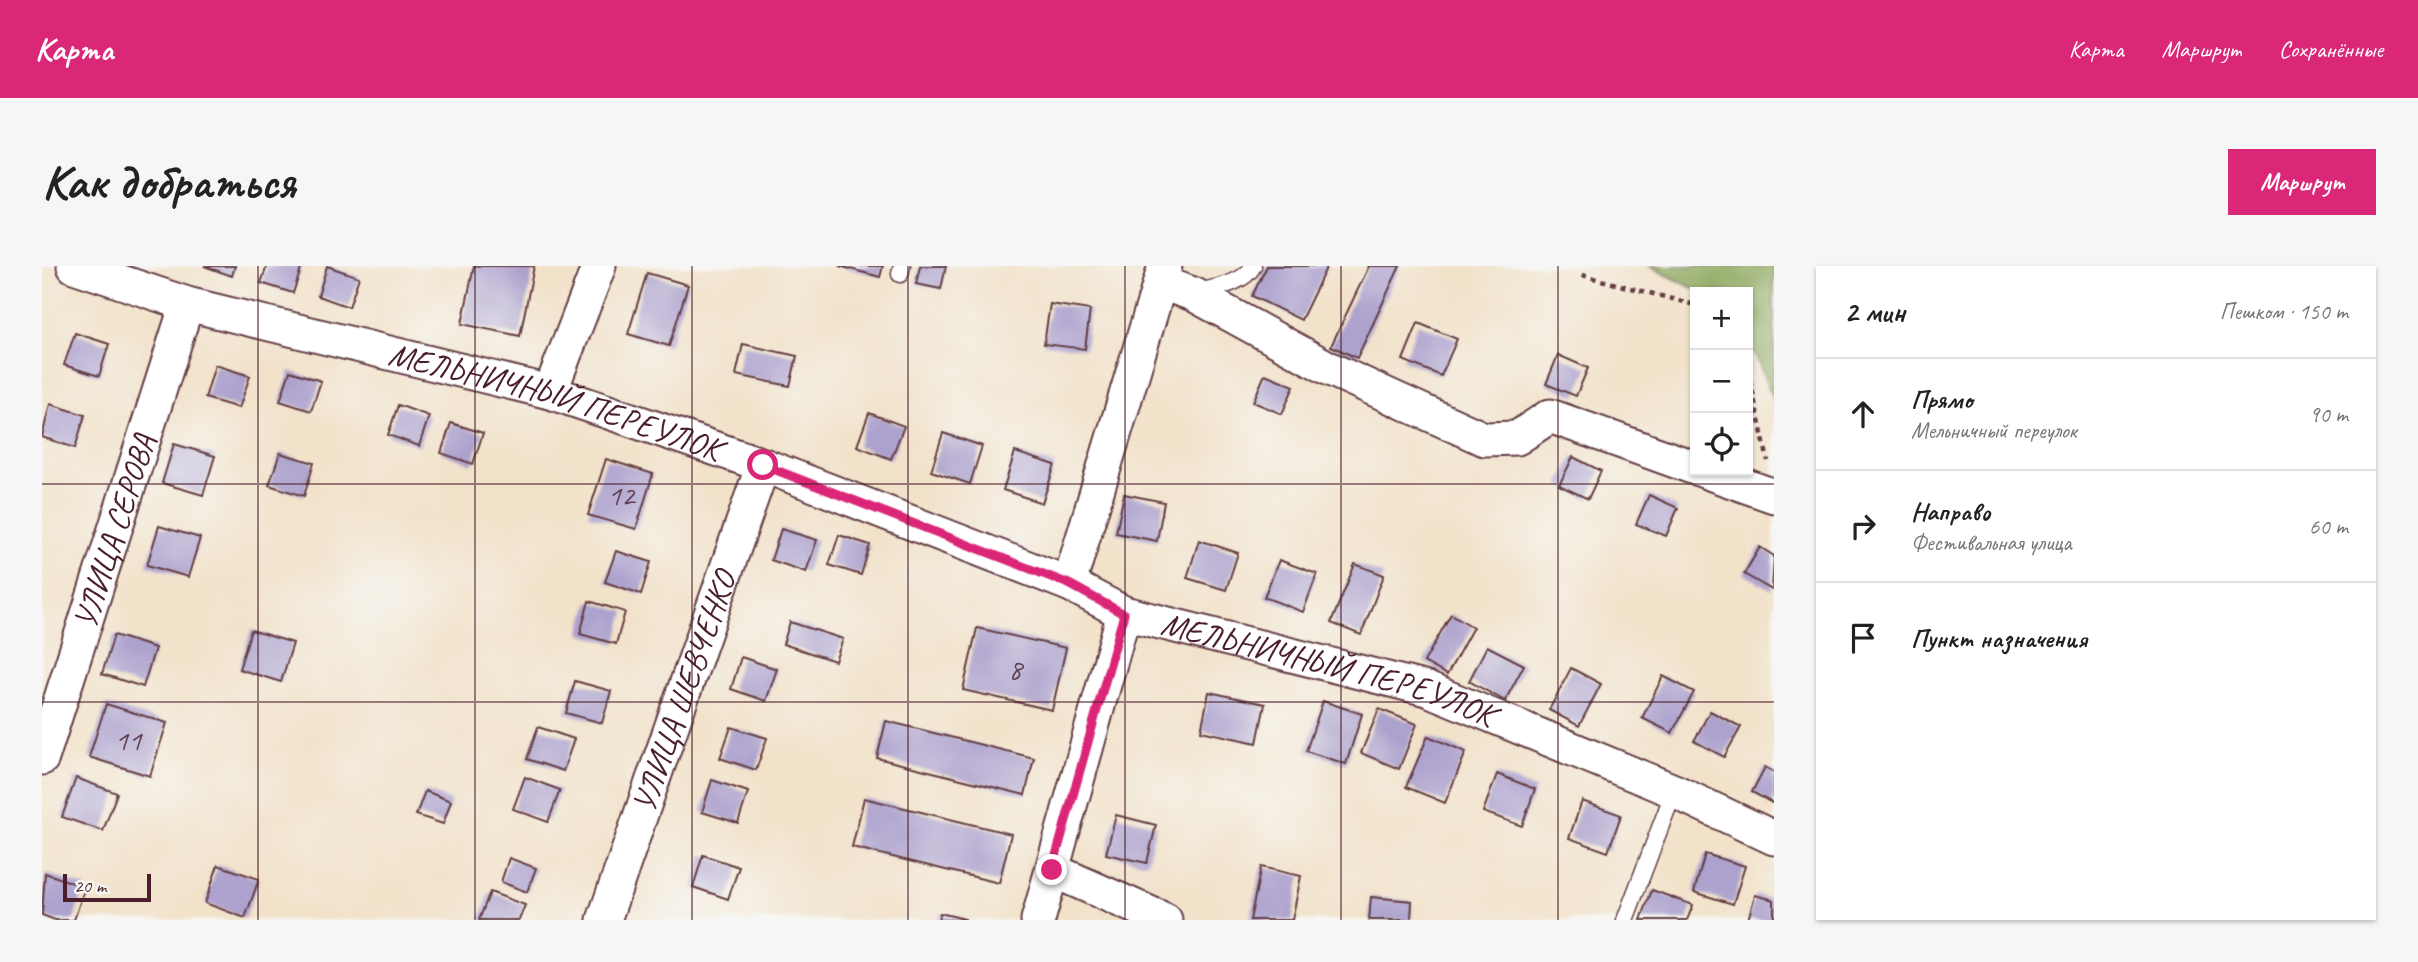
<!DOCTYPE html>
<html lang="ru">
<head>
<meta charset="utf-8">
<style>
  body { margin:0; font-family:Caveat,sans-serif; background:#f6f6f6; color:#222 }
  .controls { position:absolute; right:21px; top:21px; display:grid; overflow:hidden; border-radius:0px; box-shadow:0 2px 5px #0004 }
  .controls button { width:63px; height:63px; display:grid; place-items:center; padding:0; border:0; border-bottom:2px solid #e0e0e0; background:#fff; color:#222; font:35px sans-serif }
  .scale { position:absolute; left:21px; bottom:18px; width:88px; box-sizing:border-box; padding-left:7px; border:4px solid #4a1f2b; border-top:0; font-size:19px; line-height:24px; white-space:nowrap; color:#4a1f2b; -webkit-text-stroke:5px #f6f6f2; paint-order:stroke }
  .stop { position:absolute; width:21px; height:21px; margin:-16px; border:5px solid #db2777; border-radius:50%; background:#fff }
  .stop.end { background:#db2777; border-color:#fff; box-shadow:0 2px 7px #0008 }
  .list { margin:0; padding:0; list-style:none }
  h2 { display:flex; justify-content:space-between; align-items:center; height:91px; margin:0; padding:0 28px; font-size:30px }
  h2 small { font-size:23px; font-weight:400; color:#767676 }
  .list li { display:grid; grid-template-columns:46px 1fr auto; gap:21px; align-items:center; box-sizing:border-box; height:112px; padding:0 28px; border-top:2px solid #e0e0e0 }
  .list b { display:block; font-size:26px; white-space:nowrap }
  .list p { margin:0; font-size:23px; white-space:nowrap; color:#767676 }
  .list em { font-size:23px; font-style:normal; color:#767676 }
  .icon { flex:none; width:38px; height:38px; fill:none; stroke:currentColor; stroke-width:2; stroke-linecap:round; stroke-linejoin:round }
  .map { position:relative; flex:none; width:1732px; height:654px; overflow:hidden; border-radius:0px }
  header { display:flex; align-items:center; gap:42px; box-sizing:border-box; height:98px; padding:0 35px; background:#db2777; color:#fff }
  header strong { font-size:33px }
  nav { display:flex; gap:38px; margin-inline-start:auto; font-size:24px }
  .intro { display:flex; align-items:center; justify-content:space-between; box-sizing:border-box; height:168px; padding:0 42px }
  h1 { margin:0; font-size:49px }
  .button { padding:18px 32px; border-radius:0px; background:#db2777; color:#fff; font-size:24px; font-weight:700 }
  main { display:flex; gap:42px; padding:0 42px }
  aside { flex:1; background:#fff; border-radius:0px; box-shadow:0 2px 5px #0004 }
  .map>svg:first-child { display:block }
</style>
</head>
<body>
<header>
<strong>Карта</strong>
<nav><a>Карта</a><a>Маршрут</a><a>Сохранённые</a></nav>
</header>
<div class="intro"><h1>Как добраться</h1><a class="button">Маршрут</a></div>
<main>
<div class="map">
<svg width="1732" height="654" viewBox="0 0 1732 654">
  <rect width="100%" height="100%" fill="#f6f6f2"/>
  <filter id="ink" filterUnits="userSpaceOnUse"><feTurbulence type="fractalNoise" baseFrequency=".0143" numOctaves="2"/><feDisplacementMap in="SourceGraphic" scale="14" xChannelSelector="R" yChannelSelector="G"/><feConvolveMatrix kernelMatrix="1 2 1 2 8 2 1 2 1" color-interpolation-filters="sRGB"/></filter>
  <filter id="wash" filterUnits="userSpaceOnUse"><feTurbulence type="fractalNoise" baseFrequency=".00686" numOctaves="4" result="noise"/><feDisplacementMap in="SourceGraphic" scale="28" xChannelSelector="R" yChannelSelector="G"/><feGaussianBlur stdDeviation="1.57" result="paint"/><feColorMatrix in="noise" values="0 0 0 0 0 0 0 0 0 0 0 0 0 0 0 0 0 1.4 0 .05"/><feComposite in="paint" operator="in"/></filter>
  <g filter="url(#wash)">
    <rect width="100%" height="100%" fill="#f2e2ca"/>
    <path fill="#89a558" stroke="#6a6242" stroke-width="2" d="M1607,0h125v135l-26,-64v-45h-47z"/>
    <g id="blocks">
      <g fill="#ada2ce">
        <path d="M162,0h31l-3,10z"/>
        <path d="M225,0h35l-9,27 -32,-10z"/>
        <path d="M285,0l32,11 -10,30 -31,-11z"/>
        <path d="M432,0h60l-14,70 -58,-12z"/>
        <path d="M797,0h44l-3,11z"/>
        <path d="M878,0h26l-5,23 -25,-5z"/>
        <path d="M1225,0h60l-26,54 -49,-24z"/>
        <path d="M1327,0h31l-43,92 -26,-12z"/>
        <path d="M605,7l41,12 -19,61 -41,-12z"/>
        <path d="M1008,38l40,6 -5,39 -41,-5z"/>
        <path d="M1376,57l39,16 -16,37 -38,-16z"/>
        <path d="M33,67l34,11 -10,32 -35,-11z"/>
        <path d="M701,78l54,12 -7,30 -54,-11z"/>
        <path d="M1516,89l30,13 -12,28 -30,-12z"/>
        <path d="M173,99l35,11 -11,32 -34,-10z"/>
        <path d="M248,105l31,10 -10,30 -31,-10z"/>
        <path d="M1223,108l29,12 -12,28 -29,-12z"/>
        <path d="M8,138l35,11 -10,33 -33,-11z"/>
        <path d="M356,139l31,11 -10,30 -31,-11z"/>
        <path d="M827,147l35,13 -13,33 -34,-13z"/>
        <path d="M409,157l32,10 -10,31 -32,-11z"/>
        <path d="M901,167l39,13 -12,38 -39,-13z"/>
        <path d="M132,178l41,12 -12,39 -41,-12z"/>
        <path d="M973,186l40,13 -13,38 -39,-13z"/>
        <path d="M238,187l34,10 -10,33 -35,-11z"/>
        <path d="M1531,191l28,14 -13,28 -29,-14z"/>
        <path d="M564,193l47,15 -17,55 -48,-14z"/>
        <path d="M1082,228l40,8 -7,39 -41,-8z"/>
        <path d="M1607,229l29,13 -12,28 -30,-12z"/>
        <path d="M117,260l41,12 -12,39 -41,-12z"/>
        <path d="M739,263l36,11 -11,32 -35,-12z"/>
        <path d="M797,269l31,10 -9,30 -32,-10z"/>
        <path d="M1157,274l39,13 -12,37 -39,-12z"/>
        <path d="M1718,281l14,9 -2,34 -28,-16z"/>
        <path d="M574,285l35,11 -10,32 -36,-12z"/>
        <path d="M1237,294l38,14 -14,38 -39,-15z"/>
        <path d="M1313,298l29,11 -23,60 -30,-12z"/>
        <path d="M547,335l36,11 -9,32 -36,-10z"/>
        <path d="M1409,348l22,13 -26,48 -23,-13z"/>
        <path d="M748,356l53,17 -8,22 -52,-17z"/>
        <path d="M935,362l89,20 -14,62 -89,-20z"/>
        <path d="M209,364l42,13 -12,39 -42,-13z"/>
        <path d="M72,369l41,13 -12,39 -41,-13z"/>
        <path d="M1445,380l37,19 -19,36 -36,-20z"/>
        <path d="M699,391l36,12 -11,32 -35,-12z"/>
        <path d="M1529,402l30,16 -22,42 -30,-16z"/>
        <path d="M1621,410l31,16 -22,41 -30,-15z"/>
        <path d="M533,415l36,10 -9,32 -36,-10z"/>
        <path d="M1167,426l56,12 -8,39 -56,-12z"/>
        <path d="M1281,435l39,13 -16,50 -40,-13z"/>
        <path d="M64,438l61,19 -17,53 -61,-19z"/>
        <path d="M1337,443l38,15 -18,45 -38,-16z"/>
        <path d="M1668,445l31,16 -17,30 -30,-16z"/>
        <path d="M844,455l148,37 -9,37 -148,-37z"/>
        <path d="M496,461l36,12 -11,32 -36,-12z"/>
        <path d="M689,461l36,11 -11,32 -36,-12z"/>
        <path d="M1386,470l38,16 -21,51 -39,-16z"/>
        <path d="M1723,501l9,5v32l-22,-12z"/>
        <path d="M1455,508l38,15 -13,37 -39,-14z"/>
        <path d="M483,511l35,13 -12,32 -35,-13z"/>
        <path d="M34,512l41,15 -14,38 -41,-14z"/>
        <path d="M670,514l36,12 -10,31 -36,-11z"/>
        <path d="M383,525l26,10 -8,23 -27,-9z"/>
        <path d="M822,532l147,36 -12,49 -147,-36z"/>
        <path d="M1540,535l39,14 -13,37 -39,-14z"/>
        <path d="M1074,549l40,10 -9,38 -41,-9z"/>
        <path d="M1663,588l40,12 -12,38 -39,-12z"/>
        <path d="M661,589l36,12 -11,32 -35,-12z"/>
        <path d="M467,592l27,10 -9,24 -26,-10z"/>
        <path d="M176,599l41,14 -14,39 -40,-15z"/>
        <path d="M1219,601l40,9 -9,44h-42z"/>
        <path d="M3,607l40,14 -11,33h-19l-13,-5z"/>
        <path d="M1610,624l41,15 -6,15h-46z"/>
        <path d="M448,626l35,13 -6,15h-40z"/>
        <path d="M1713,629l19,5v20h-26z"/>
        <path d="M1329,631l41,4 -1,19h-42z"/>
        <path d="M898,647l25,6v1h-27z"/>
      </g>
    </g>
  </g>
  <g filter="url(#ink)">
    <use href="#blocks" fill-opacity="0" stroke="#633c43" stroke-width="2"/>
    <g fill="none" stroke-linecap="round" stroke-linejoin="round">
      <g stroke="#633c43" stroke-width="19">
        <g id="service">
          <path d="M858,8l2,-8"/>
          <path d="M1153,27c18,-5 49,-9 58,-27"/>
          <path d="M1583,654l49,-129"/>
        </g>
      </g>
      <g stroke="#633c43" stroke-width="37">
        <g id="minor">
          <path id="s1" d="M32,0l113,38 363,88 213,73 306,119 55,29 303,76 247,102 100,47"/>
          <path d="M1119,17l32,11 137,75 154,70 33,-1 33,-22 145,52"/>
          <path d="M508,126l49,-126"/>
          <path d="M1662,205l70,25"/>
          <path d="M1027,318l96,-318"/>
          <path id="s2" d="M0,492l145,-454"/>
          <path d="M1010,604l113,50"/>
          <path id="s3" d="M562,654l159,-455"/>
          <path d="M996,654l86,-307"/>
        </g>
      </g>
      <g stroke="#633c43" stroke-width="4.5" stroke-dasharray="5 5" stroke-linecap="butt">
        <path d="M1540,9l113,30"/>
        <path d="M1706,105l20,90"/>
      </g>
      <use href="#service" stroke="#fff" stroke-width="16"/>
      <use href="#minor" stroke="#fff" stroke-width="33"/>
    </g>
  </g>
  <g fill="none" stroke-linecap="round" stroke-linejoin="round" filter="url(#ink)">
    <path stroke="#db2777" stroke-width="9" d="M721,199l306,119 55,30 -72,256"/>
  </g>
  <path fill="none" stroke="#4a1f2b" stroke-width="2" stroke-opacity="0.55" d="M216,0v654M433,0v654M650,0v654M866,0v654M1083,0v654M1299,0v654M1516,0v654M0,218h1732M0,436h1732"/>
  <g text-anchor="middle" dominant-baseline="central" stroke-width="5" stroke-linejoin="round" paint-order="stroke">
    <g font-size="30" fill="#634054">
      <text x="579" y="229">12</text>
      <text x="973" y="403">8</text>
      <text x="86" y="474">11</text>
    </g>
    <g font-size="33" fill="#4a1f2b" stroke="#f6f6f2">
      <text stroke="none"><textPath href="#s1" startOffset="500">МЕЛЬНИЧНЫЙ ПЕРЕУЛОК</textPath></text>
      <text stroke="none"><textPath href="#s2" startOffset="238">УЛИЦА СЕРОВА</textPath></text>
      <text stroke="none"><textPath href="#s1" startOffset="1320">МЕЛЬНИЧНЫЙ ПЕРЕУЛОК</textPath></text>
      <text stroke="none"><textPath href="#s3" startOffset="242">УЛИЦА ШЕВЧЕНКО</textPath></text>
    </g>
  </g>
</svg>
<div class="controls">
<button>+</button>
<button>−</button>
<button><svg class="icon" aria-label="locate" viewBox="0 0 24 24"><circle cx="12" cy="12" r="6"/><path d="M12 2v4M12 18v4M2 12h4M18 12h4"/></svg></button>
</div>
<div class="scale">20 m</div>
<div class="stop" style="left:721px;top:199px"></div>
<div class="stop end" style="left:1010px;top:604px"></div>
</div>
<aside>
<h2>2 мин<small>Пешком · 150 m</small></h2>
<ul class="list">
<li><svg class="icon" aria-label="ahead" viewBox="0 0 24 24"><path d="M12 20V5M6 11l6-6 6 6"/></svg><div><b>Прямо</b><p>Мельничный переулок</p></div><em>90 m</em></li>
<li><svg class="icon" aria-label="right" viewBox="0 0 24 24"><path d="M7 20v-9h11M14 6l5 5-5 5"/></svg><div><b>Направо</b><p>Фестивальная улица</p></div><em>60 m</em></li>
<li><svg class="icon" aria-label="arrive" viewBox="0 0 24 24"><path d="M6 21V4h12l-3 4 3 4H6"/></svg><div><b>Пункт назначения</b></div></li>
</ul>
</aside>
</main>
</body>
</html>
